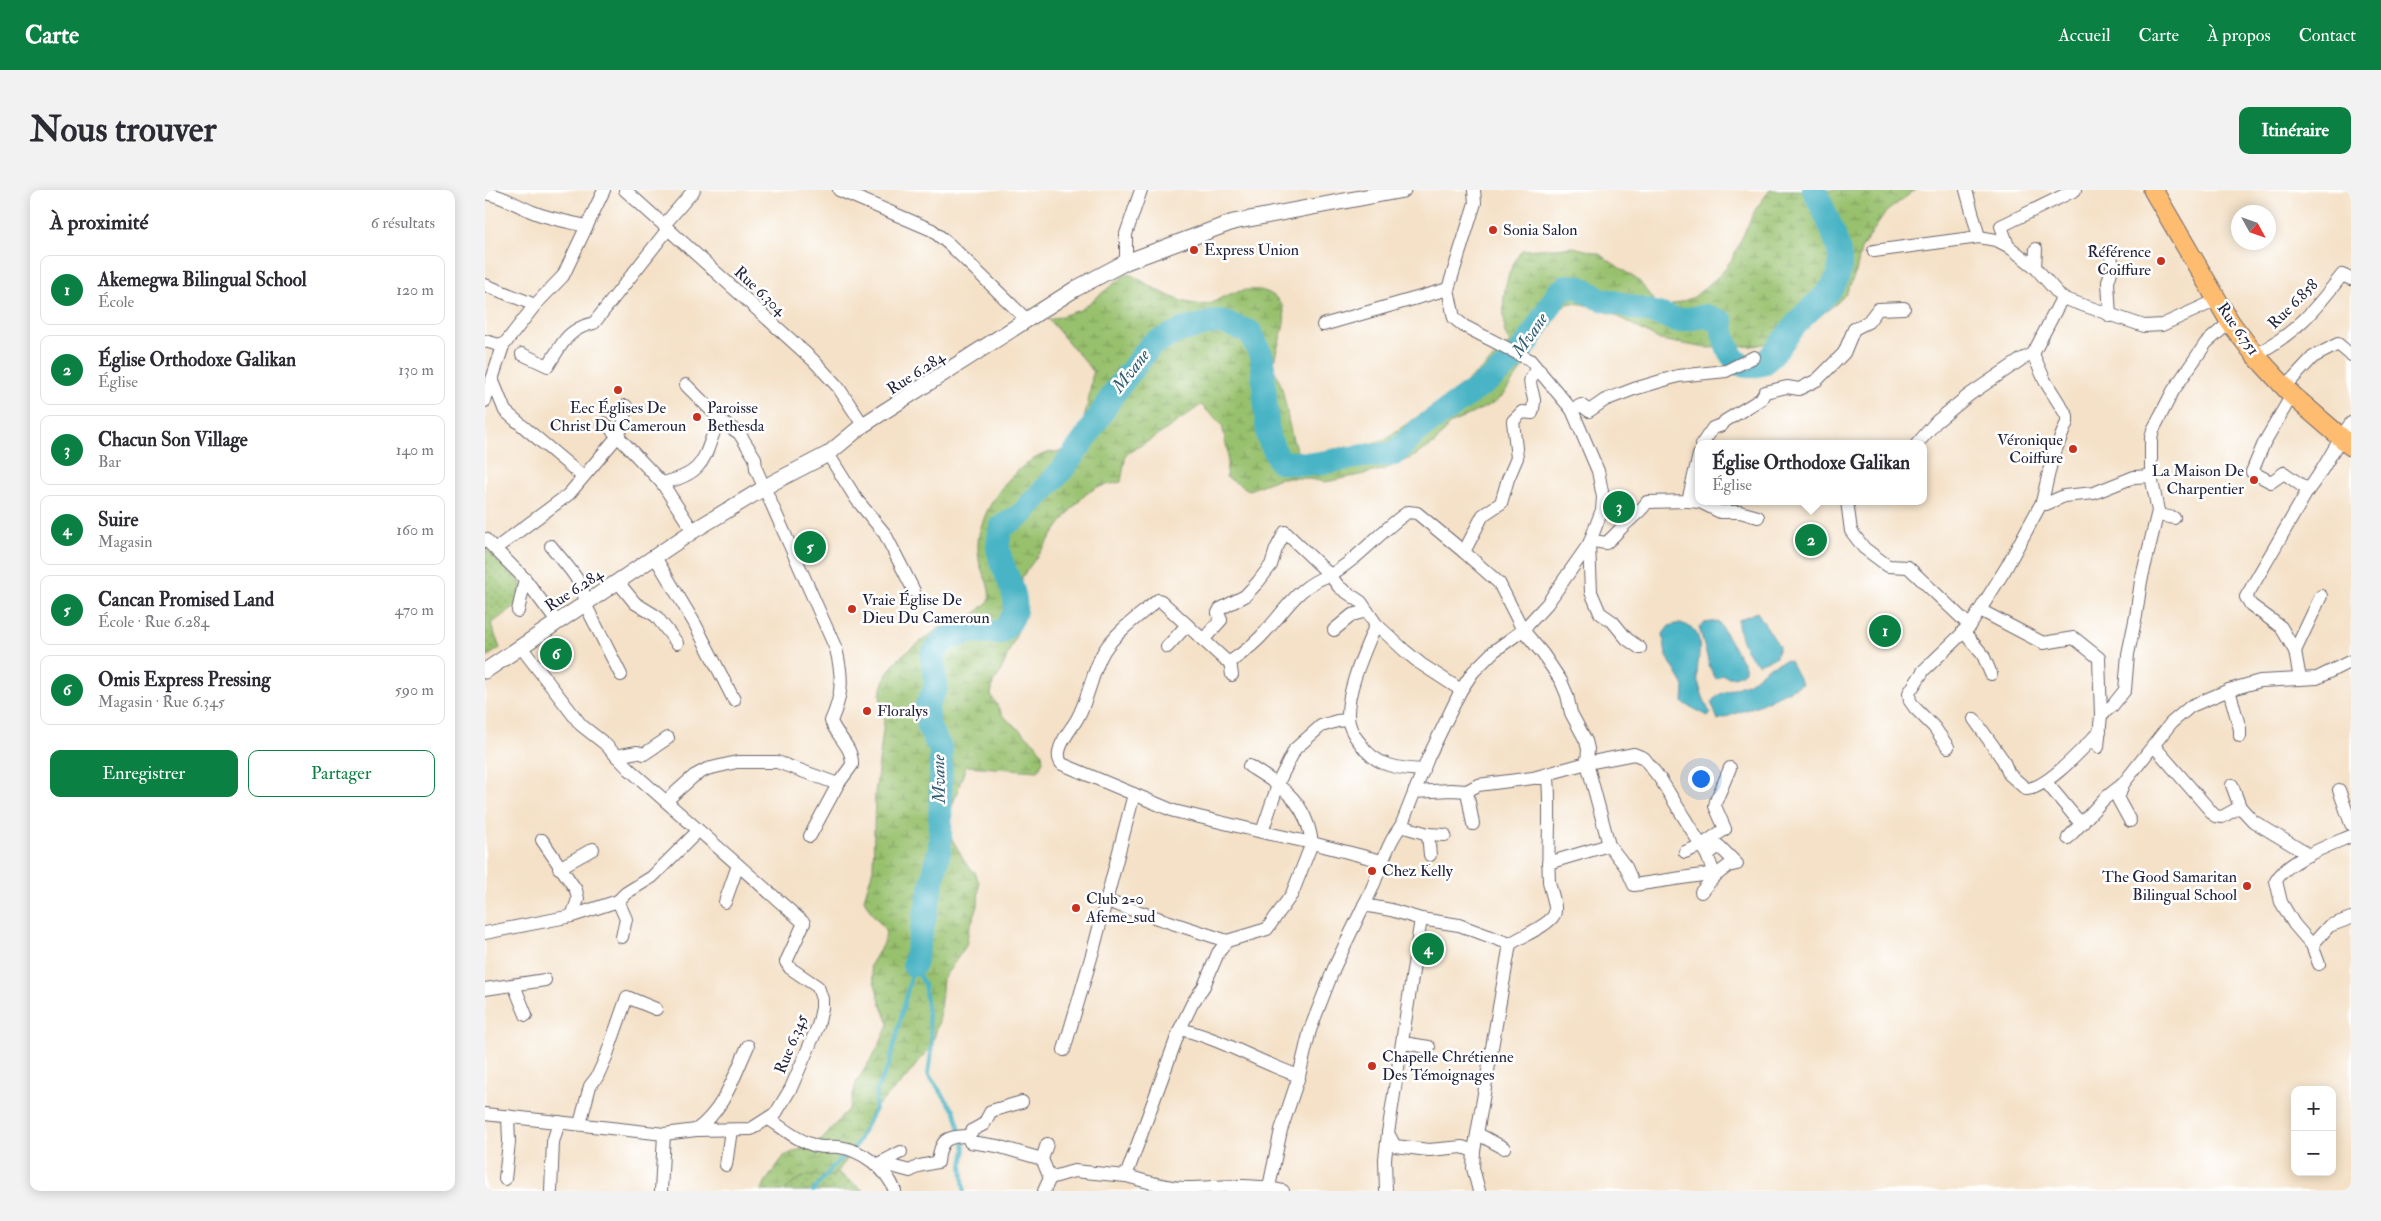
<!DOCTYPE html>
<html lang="fr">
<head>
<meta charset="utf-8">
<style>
  body { margin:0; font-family:"IM FELL Double Pica",serif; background:#f2f2f3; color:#2b2b33 }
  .controls { position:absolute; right:15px; bottom:15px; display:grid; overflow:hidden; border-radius:10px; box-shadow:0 2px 12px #0003 }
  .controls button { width:45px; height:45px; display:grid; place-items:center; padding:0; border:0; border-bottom:1px solid #e1e1e2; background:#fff; color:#2b2b33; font:25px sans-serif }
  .compass { position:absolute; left:1746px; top:15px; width:45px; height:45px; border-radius:50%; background:#fff; box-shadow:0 2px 12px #0003; rotate:130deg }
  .you { position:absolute; left:1215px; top:588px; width:18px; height:18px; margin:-12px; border:4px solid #fff; border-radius:50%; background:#1a73e8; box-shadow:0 0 0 8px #1a73e833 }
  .badge { display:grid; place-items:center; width:32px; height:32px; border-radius:50%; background:#0b8043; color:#fff; font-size:16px; font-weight:700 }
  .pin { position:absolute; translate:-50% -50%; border:2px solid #fff; box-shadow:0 1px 5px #0006 }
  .popup { position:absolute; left:1210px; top:250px; width:232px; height:65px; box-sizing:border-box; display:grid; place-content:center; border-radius:10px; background:#fff; filter:drop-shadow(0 1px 4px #0005); font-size:16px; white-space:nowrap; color:#7c7c81 }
  .popup b { font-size:19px; color:#2b2b33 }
  .popup::after { content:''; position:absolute; left:50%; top:100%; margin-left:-10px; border:10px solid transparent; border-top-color:#fff }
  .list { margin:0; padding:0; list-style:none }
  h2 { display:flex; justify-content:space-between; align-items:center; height:65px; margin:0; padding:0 20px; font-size:21px }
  h2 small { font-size:16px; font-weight:400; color:#7c7c81 }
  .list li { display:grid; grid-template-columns:32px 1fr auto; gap:15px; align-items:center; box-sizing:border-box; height:70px; margin:0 10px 10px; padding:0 10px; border:1px solid #e1e1e2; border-radius:10px }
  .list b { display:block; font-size:19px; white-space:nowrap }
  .list p { margin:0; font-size:16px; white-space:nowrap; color:#7c7c81 }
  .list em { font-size:16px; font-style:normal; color:#7c7c81 }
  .actions { display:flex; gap:10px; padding:15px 20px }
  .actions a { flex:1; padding:11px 0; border:1px solid #0b8043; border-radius:10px; text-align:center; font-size:18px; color:#0b8043 }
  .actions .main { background:#0b8043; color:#fff }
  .map { position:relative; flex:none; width:1866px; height:1001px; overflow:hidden; border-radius:10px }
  header { display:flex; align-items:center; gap:30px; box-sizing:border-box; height:70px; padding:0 25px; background:#0b8043; color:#fff }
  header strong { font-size:24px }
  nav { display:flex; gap:28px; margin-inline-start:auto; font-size:18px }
  .intro { display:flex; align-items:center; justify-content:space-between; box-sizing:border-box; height:120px; padding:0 30px }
  h1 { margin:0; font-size:35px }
  .button { padding:12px 22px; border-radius:10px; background:#0b8043; color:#fff; font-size:18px; font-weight:700 }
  main { display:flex; gap:30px; padding:0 30px }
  aside { flex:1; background:#fff; border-radius:10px; box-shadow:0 2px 12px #0003 }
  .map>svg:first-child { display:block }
</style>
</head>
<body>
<header>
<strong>Carte</strong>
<nav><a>Accueil</a><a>Carte</a><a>À propos</a><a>Contact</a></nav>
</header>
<div class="intro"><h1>Nous trouver</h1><a class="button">Itinéraire</a></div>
<main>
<aside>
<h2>À proximité<small>6 résultats</small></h2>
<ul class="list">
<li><span class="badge">1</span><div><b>Akemegwa Bilingual School</b><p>École</p></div><em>120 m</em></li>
<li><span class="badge">2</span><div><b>Église Orthodoxe Galikan</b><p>Église</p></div><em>130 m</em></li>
<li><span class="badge">3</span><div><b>Chacun Son Village</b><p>Bar</p></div><em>140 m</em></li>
<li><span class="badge">4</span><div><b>Suire</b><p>Magasin</p></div><em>160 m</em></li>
<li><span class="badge">5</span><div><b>Cancan Promised Land</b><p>École · Rue 6.284</p></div><em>470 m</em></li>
<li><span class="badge">6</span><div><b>Omis Express Pressing</b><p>Magasin · Rue 6.345</p></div><em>590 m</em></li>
</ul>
<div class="actions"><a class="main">Enregistrer</a><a>Partager</a></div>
</aside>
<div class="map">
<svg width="1866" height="1001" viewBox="0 0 1866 1001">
  <defs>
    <pattern id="grass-dots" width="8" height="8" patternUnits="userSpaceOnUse" patternTransform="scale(1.25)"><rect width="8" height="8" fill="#98c16d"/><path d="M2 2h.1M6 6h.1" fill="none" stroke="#7c9c5b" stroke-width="1.8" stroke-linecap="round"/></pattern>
    <pattern id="wetland-marsh" width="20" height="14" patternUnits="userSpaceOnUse" patternTransform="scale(1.25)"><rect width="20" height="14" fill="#98c16d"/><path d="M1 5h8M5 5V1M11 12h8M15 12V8" fill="none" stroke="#7c9c5b"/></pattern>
  </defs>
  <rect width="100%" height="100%" fill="#fff"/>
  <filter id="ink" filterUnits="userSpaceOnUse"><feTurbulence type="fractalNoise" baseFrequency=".02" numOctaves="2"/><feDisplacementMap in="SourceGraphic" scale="10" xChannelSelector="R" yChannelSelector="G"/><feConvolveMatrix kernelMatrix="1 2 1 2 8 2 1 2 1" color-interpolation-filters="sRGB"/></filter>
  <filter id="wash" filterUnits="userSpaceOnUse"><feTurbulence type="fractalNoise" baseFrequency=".0096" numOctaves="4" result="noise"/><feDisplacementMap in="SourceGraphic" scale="20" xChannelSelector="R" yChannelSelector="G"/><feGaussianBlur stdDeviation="1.12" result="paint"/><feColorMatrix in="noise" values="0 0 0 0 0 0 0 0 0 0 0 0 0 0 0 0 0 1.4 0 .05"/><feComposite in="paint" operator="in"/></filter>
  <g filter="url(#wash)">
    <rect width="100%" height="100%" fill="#f4e1c7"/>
    <g fill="url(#grass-dots)" stroke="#5d7254">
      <path d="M0,358l34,32 7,18 -35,26 9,24 -15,10z"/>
      <path d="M352,982l27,19h-80c6,-7 15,-15 24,-16 11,-2 20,4 29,-3z"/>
    </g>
    <path fill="url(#wetland-marsh)" stroke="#5d7254" d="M1285,0h145l-29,22 -25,37 -5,23 -10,22 -9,9 -28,21 -31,17 -24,5 -48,2 -46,-8 -45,-25 -33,-11 -12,-1 -19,11 -27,52 -21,29 -9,8 -44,21 -15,19 -20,13 -32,14 -57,12 -23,-4h-23l-31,12 -23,-13 2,-23 -6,-29 -21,-20 -44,31 -31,18 -5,28 -24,5 -11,7 -16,17 -48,66v44l-22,52 -7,10 -2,12 12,21 33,28 6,10 1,7 -5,10 -72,-5 -21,61 22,38 8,7 4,11 -1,23 -9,23 -3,17 -23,33 -4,42 -7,24 -27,34 -34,33 -15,36 -19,24 -6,4 -23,-1 -11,5 -13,11h-23l5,-10 18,-25 39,-17 27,-32 6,-24 23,-37 10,-23 -9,-21 -10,-36c29,-47 12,-28 -6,-67l9,-30 2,-75 9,-71 -4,-28 6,-19 10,-15 10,-9 35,-25 18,-3 11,-6 19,-17c2,-16 -4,-21 -9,-36 -3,-12 -3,-29 2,-41 9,-28 34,-59 62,-70 11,-4 20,0 28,-11 15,-20 17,-49 21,-72l-44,-51 31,-10 48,-37c24,13 53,35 81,31 5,-1 9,-5 14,-7 18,-8 42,-13 56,4 15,17 -6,47 -5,67 1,5 6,12 7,17 7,24 7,48 18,70 13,3 22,-3 35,-6 18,-3 34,-3 51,-10 42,-30 90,-58 125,-97 -9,-12 -4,-12 -6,-25 -2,-26 3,-46 18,-67l51,-3 25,6 41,28 15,20 10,7 30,-11 27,-23 11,-15 23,-49z"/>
    <g fill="#48b4c5" stroke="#356b80">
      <path d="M1272,422l22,34 -3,11 -17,7c-12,-7 -22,-30 -21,-44z"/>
      <path d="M1233,431l27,45v5c-6,6 -14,8 -22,4l-7,4 -6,-11 -11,-41 5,-4z"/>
      <path d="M1195,433c32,8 14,37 18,57 2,12 8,23 12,34l-2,2 -25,-13 1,-17 -18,-31 -3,-21 6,-8z"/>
      <path d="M1301,470l4,1 12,23 -43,21 -41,15 -7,-18 9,-8 29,-11 18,-15z"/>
    </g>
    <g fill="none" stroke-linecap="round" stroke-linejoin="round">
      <g stroke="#48b4c5" stroke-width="4">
        <path d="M429,775l10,19 8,61 -4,29 27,38 10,37 -3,16 2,26"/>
        <path d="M369,959l21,-40 2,-20 12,-24 25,-100"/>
        <path d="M328,1001l24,-29 12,-9"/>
      </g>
      <path stroke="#48b4c5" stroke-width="24" d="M429,775l26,-118 1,-97 -12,-22 -2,-23 9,-18 -4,-32 13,-16 28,-8 26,2c36,-27 2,-55 -1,-86 0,-7 2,-14 3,-20l20,-12 40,-44 24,-32 31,-49 36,-46 30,-14 37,-9 31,11 12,25 6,80 12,25 33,2 51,-8 30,-2 22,-22 76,-54 18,-15 18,-21 30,-49 9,-7 12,1 19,11 68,18 10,5 30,-5 16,6c1,16 9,48 31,44 4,-1 8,-1 11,-3 13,-12 23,-28 34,-41 16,-20 43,-31 42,-61 0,-17 -18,-56 -26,-71"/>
    </g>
  </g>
  <g filter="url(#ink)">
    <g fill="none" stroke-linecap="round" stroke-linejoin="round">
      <g stroke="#6c656c" stroke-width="14">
        <g id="minor">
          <path d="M140,0l188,170 25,27 25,38"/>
          <path d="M354,0l93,40 18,15 77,75"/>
          <path d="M989,0l1,13 -27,86 6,29 10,8 66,34 42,50 26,61 5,26 -1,13 -13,34 -42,60 -24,26 -29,21 -21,21 -12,18 -33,68 -27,68c-18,23 -22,53 -37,79l27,5 30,9 38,6 51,19 -36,207 -1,17 6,23"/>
          <path d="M1481,0l13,47"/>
          <path d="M0,3c18,3 31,12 48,19 17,7 36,10 54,14"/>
          <path d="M179,35l30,-35"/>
          <path d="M1523,56l-7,-20 74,-36"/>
          <path d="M1389,61l105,-14 17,3 12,6 27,21 27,31 82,28 18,-1 55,-25"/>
          <path d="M1625,63l3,12 -5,17 2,34"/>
          <path d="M641,72v-28l15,-44"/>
          <path d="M1550,77l1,-18"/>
          <path d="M0,95l50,20"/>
          <path d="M838,135l125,-36"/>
          <path d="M0,151l18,5 32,-41 28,-29 41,-86"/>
          <path d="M37,164l26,12c14,-22 19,-37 46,-43l74,-94"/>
          <path d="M1770,165c41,-22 59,-44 87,-80l9,4"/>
          <path d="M1055,181c-17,6 -7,18 -6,29 0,5 -1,9 -2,13l-10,-1 -9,9 4,37 -9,21 -7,24 -18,12 -19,37 35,31 24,47 20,24 18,27 6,14 4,18 15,28 2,8 -1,14 22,82 17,22 8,18 75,-11 6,2 13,-10 9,-2 -18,-18 -12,9"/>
          <path d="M7,189l13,32 77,65"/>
          <path d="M201,195l39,39 14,9 16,25 1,11 80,180c7,28 7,45 -5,72 6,16 22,26 21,44l-14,19 -28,52"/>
          <path d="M1800,197l28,-30 25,-13 13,11"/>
          <path d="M1807,205l-28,48 -12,29 19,10 13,-9 24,17"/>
          <path d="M0,211l18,-55"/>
          <path d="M1087,220l9,-5 8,6 16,-11 29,-11 44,-13 48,-5 28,-14"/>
          <path d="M118,233l6,4 53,56 31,48"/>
          <path d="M1217,254l11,-16 9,-3 3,-4 36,-22 4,-7 22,-5 12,2 18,-9 27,-27 10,-24 14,-7 10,-13 26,-1"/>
          <path d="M1432,254l19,-22 33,-27 53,-36 11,-5 29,-56"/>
          <path d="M343,264l29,46 28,34 29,57"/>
          <path d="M177,293c47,-10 41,-28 58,-66"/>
          <path d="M1203,311l12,1 20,10h20l18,5"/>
          <path d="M1362,311l4,30 13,17 24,18 20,1 62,59"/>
          <path d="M1557,312l4,2 18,-8 30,-3 40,-16 17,-1"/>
          <path d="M1673,321l1,4 15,3"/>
          <path d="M0,349l40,40 32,43"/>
          <path d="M66,356c12,16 35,37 34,58l36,71"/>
          <path d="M10,359l74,-55 48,-57 6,-12 3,-19"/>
          <path d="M170,367l40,67 39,76"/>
          <path d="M133,392l17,21 21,13 21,27"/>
          <path d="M1495,420l63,33 31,-5 25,20 2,57 -3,32"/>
          <path d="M33,421l7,-32"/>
          <path d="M891,434c-10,24 -33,73 -27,99 2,8 6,14 11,20 15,23 38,26 64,27"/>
          <path d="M849,440l18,-15 15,-4"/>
          <path d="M1478,441l20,24 8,19"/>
          <path d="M718,450l18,-20 -3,-7 2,-4 25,-13 13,-14 13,-17 5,-16 9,-17 45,43c30,-17 50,-44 78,-63l9,1 47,39"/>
          <path d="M682,457l20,-22"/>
          <path d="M1155,458l-13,-9 -14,-17 -13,-9 -9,-21 -2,-48 4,-3 13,2c9,-7 15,-16 24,-23 6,-6 12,-10 17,-18l41,-1 11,-46"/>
          <path d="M1810,461l26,-55"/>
          <path d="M745,472l2,13"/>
          <path d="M1815,489l-5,-28 -14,-24 -30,-22 -5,-8 62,-107c17,-21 27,-46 43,-67"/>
          <path d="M1744,500l11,39v7"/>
          <path d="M1616,525l12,-10 12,-15 3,-36 8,-38 5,-35 17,-70 -7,-35v-38l2,-8 20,-39 33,-48 24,-21"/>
          <path d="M1489,529l29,41 6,14 17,15c21,0 59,-43 74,-58"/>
          <path d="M1669,556l61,70 7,1 18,-10 13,14 56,34"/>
          <path d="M1463,557l-14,-20 -19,-19 -5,-7 -1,-8 15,-23 46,-44 36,-58 36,-66 10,-43 15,-37v-6l-22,-35 -12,-27"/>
          <path d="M131,566l21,-4 7,2 24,-16"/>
          <path d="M764,576c33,21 57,34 63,77l70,18"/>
          <path d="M1561,592l30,36 7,5"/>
          <path d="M1638,594l-5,15 12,22"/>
          <path d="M1747,595l8,22"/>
          <path d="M1854,600l12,34"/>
          <path d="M982,601l6,33"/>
          <path d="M929,602l37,-2 16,1 11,-6 55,-7 54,-15 47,-9 10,4 17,22 46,75 8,21 -14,16"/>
          <path d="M181,611l28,-25 13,-7 30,-7h40l61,22"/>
          <path d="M916,636l27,8 17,1"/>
          <path d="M777,642l-88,-21 -112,-47c-11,-13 9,-34 15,-45 12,-21 15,-48 27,-68 13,-20 36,-36 54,-51l3,1 63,58 6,3c13,-9 26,-19 36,-31 22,-24 32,-45 64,-56l9,12 22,15 15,22 29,27 16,13 40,26"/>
          <path d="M943,644l2,21"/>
          <path d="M1583,648l36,-39 19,-15 48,-61 20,-17 38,-16 31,-9 57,-3 34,-17"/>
          <path d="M1200,662l17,-7 23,-16 -10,-23 1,-5 14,-33"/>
          <path d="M1063,673l61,-18"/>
          <path d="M74,678l34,-19"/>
          <path d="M133,711l8,-8 26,-16 46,-46"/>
          <path d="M621,711l121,40"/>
          <path d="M240,712l13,-37"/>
          <path d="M87,726l46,-15 8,18 -4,18"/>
          <path d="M936,729l-33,214 7,13 34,4 33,-3 12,4"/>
          <path d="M0,743l87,-17 6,-17 -2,-9 -34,-50"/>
          <path d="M1025,754c10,-7 38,-18 44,-29 4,-8 -4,-25 -5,-34 -2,-34 2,-68 -1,-103h-11"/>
          <path d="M1827,755l17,-19 22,-8"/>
          <path d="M1834,774l-7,-19 -18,-21 -13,-22 -5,-21c10,-20 54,-36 75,-45"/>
          <path d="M29,795l12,30"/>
          <path d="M0,799l60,-9"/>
          <path d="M695,839c42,10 78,33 119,47"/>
          <path d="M918,853l26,4"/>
          <path d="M579,860l29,-99 41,-157"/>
          <path d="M0,924l179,20 32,-4 55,-1 25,-16 15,-25 27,-62 4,-18v-9l-4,-12 -28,-19 -4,-6 18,-39 -175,-154 -25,-26 -23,-18 -60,-78"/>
          <path d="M284,929c15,10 29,22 47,27 7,2 15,0 23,1 23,3 48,22 56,44"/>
          <path d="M95,934l10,-38 7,-9 9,-20 21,-60 29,12"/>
          <path d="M211,940c28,-20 38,-54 52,-84"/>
          <path d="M993,944l26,14"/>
          <path d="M483,946l2,6 27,4 45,13 8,19 24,-7 52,5 54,-147 12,-25 12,-18 14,-33 9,-12 40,-12 25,-35 20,-51 -50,-11 18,-53 15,-30 26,-23 16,-5 11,-1"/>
          <path d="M557,969l5,-15"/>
          <path d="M395,973l21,-11"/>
          <path d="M241,975l5,-35"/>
          <path d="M391,975l4,-2 30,8 9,-5 19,-4c2,-22 8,-26 30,-26l5,-6 11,-6 7,-13 31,-9"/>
          <path d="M641,986c20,5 40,12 61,12 31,0 65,-6 96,3"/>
          <path d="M20,989l4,-37 -1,-26"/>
          <path d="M784,997l12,-57 18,-54 11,-46 24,-62 30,-63"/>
          <path d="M66,1001l2,-49 6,-20"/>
          <path d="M176,1001l3,-57"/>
          <path d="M559,1001l6,-13"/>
          <path d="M901,1001l-1,-32 3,-26"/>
        </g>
      </g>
      <g stroke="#6c656c" stroke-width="17">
        <path id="tertiary" d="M0,481l208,-140 81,-49 54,-28 35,-29 212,-136 51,-27 107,-40 170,-32"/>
      </g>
      <g stroke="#6c656c" stroke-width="21">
        <path id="primary" d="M1668,0l77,132 25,33 37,40 59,51"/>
      </g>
      <use href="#minor" stroke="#fff" stroke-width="12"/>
      <use href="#tertiary" stroke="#fff" stroke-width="15"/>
      <use href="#primary" stroke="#fdbc6f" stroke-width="19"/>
    </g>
  </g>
  <g fill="#c8321e" stroke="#fff" stroke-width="2">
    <circle cx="1008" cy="40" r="5"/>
    <circle cx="709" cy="60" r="5"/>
    <circle cx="1676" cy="71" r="5"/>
    <circle cx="133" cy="200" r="5"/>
    <circle cx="212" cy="227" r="5"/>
    <circle cx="1588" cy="259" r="5"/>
    <circle cx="1769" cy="290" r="5"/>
    <circle cx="367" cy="419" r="5"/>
    <circle cx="382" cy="521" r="5"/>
    <circle cx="887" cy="681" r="5"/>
    <circle cx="1762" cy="696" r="5"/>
    <circle cx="591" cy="718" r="5"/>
    <circle cx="887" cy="876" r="5"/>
  </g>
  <g text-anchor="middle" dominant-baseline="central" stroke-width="5" stroke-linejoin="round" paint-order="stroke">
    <g font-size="16" fill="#22223b" stroke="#fff" text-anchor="start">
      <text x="1018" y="40">Sonia Salon</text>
      <text x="719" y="60">Express Union</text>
      <text x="1666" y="62" text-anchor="end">Référence<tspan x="1666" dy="18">Coiffure</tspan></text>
      <text x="133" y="218" text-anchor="middle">Eec Églises De<tspan x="133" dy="18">Christ Du Cameroun</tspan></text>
      <text x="222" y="218">Paroisse<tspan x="222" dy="18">Bethesda</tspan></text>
      <text x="1578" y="250" text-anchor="end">Véronique<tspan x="1578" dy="18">Coiffure</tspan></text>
      <text x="1759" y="281" text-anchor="end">La Maison De<tspan x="1759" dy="18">Charpentier</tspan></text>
      <text x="377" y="410">Vraie Église De<tspan x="377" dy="18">Dieu Du Cameroun</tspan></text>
      <text x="392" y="521">Floralys</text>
      <text x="897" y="681">Chez Kelly</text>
      <text x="1752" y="687" text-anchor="end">The Good Samaritan<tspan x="1752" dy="18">Bilingual School</tspan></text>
      <text x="601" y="709">Club 2=0<tspan x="601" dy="18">Afeme_sud</tspan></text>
      <text x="897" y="867">Chapelle Chrétienne<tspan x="897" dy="18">Des Témoignages</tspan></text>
    </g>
    <g font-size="16" fill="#22223b" stroke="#fff">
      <text transform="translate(275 101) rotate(43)">Rue 6.304</text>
      <text transform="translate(1808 114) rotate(-45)">Rue 6.858</text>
      <text transform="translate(1753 139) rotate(55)">Rue 6.751</text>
      <text transform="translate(431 183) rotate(-33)">Rue 6.284</text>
      <text transform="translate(89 400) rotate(-33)">Rue 6.284</text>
      <text transform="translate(306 854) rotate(-68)">Rue 6.345</text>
    </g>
    <g font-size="18" font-style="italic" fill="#315c72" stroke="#fff">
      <text transform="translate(1045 145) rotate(-55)">Mvane</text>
      <text transform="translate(646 181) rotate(-52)">Mvane</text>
      <text transform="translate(454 589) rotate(-91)">Mvane</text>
    </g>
  </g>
</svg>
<div class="controls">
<button>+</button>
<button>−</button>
</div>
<svg class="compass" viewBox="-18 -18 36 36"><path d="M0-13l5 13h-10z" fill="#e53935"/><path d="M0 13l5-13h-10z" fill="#7c7c81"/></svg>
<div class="you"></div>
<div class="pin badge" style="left:1400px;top:441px">1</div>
<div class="pin badge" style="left:1326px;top:350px">2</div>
<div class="popup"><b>Église Orthodoxe Galikan</b>Église</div>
<div class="pin badge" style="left:1134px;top:317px">3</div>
<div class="pin badge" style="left:943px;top:759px">4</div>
<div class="pin badge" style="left:325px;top:357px">5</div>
<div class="pin badge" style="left:71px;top:464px">6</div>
</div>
</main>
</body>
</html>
